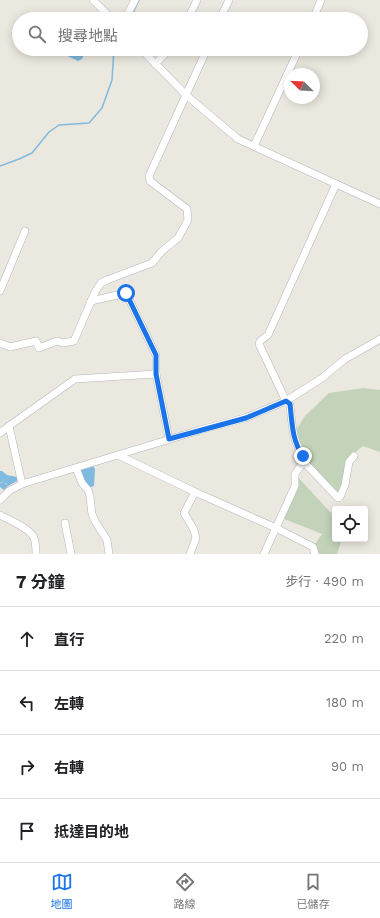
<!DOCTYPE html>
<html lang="zh-TW">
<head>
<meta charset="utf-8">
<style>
  body { margin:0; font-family:"Work Sans","Noto Sans TC",sans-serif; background:#f6f6f6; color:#202124 }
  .controls { position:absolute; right:12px; bottom:12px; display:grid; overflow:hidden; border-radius:4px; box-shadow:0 2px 10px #0003 }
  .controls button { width:36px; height:36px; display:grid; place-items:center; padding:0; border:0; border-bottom:1px solid #e0e0e0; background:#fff; color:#202124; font:20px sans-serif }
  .compass { position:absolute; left:284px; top:68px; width:36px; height:36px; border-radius:50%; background:#fff; box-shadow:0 2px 10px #0003; rotate:294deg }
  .stop { position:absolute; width:12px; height:12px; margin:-9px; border:3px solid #1a73e8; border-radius:50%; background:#fff }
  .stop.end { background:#1a73e8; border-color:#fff; box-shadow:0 1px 4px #0008 }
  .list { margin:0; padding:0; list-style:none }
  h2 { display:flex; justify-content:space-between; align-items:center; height:52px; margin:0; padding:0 16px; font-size:17px }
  h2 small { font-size:13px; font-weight:400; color:#757577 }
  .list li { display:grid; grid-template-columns:26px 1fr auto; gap:12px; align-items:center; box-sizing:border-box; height:64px; padding:0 16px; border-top:1px solid #e0e0e0 }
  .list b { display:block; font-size:15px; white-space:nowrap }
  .list em { font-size:13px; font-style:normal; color:#757577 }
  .icon { flex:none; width:22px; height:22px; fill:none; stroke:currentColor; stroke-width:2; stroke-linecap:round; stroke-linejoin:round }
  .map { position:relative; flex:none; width:380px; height:554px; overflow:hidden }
  .search { position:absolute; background:#fff; box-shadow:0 2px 10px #0003; left:12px; right:12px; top:12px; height:44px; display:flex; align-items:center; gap:10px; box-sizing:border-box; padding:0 14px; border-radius:22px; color:#757577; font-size:15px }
  .sheet { height:308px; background:#fff }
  nav { display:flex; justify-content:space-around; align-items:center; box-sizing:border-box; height:56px; border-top:1px solid #e0e0e0; background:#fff; font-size:11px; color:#757577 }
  nav a { display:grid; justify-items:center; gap:2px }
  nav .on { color:#1a73e8 }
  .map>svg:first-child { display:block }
</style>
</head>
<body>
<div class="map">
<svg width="380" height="554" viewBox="0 0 380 554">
  <rect width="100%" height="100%" fill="#ebe8df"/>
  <g fill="#c2d3b9">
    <path d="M363,388l17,2v62l-17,-6 -16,13 -3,19 -7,19 -31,-33 -14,-27 13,-21 24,-23z"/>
    <path d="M296,475l34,37 5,2v25h7l-5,15h-22l-2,-7 9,-13 -40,-16z"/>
  </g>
  <g fill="#7fbae0">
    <path d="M53,49h33l-4,10 -4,2z"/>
    <path d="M93,466l2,3 -1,17 -6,2 -8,-18z"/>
    <path d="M0,471h2l5,4 10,2v4l-9,5 -4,4 -4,-3z"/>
  </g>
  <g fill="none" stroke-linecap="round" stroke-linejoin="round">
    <g stroke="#7fbae0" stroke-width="1.5">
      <path d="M130,19l9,-19"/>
      <path d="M0,166l19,-7 13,-6 17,-21 10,-7 30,-2 13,-15 10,-28 2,-31"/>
    </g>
    <g stroke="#b3b4bd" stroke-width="8">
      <g id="minor">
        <path d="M93,0l19,19"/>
        <path d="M125,19l10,-19"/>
        <path d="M188,19l9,-19"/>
        <path d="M220,19l9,-19"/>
        <path d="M313,19l8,-19"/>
        <path d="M141,49l45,46 52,44 142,65"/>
        <path d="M155,64l15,-15"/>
        <path d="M254,146l45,-97"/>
        <path d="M0,291l25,-60"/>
        <path d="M91,301l35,-8 30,62v19"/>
        <path d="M0,343l10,4 26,-6 3,7 18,-7 6,2 11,-2 21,-49 6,-9 6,-3 45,-17 10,-12 16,-13 10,-18 -1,-11 -37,-28 -1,-5 58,-127"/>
        <path d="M0,433l9,-7"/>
        <path d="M118,455l77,37 81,36 37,19 2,7"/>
        <path d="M303,461l35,37 2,-1 5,-12 4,-23 5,-6"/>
        <path d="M76,468l6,15 6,7 2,6 1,10 1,8 4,9 11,17 2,14"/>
        <path d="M22,484l-13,-58 66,-47 81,-5 13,65"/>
        <path d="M0,500l9,-9 13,-7 178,-54 45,-12 36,-15 5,-2 36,-23 23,-19 23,-13 12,-7"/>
        <path d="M0,515c9,5 30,13 34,23 2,5 2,11 2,16"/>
        <path d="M65,523l6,31"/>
        <path d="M190,554l6,-16 -2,-8 -10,-17 11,-21"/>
        <path d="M264,554l31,-68v-12l11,-16c-14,-13 -14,-36 -16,-53l-4,-4 -27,-57 1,-3 8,-6 68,-151"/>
      </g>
    </g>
    <path stroke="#c8c8c8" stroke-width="1" stroke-dasharray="3 2" stroke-linecap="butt" d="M0,483l3,-1 5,3"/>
    <use href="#minor" stroke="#fff" stroke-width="7"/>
  </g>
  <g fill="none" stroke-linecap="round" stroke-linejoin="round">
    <path stroke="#1a73e8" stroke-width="5" d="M126,293l30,62v19l13,65 77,-21 40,-17 4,3c2,18 2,37 13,52"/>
  </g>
</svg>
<div class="controls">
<button><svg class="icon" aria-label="locate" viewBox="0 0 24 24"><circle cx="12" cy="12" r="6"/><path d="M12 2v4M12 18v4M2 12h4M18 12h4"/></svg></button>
</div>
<svg class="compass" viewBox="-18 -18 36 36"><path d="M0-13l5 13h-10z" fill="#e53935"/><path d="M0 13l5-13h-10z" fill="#757577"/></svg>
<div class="stop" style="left:126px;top:293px"></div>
<div class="stop end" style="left:303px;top:456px"></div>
<div class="search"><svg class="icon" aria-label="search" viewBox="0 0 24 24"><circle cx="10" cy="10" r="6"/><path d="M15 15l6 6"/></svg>搜尋地點</div>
</div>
<section class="sheet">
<h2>7 分鐘<small>步行 · 490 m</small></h2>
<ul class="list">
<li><svg class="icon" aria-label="ahead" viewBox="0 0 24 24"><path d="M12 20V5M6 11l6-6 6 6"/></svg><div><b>直行</b></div><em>220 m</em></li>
<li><svg class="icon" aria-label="left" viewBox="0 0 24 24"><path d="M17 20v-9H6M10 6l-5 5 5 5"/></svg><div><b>左轉</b></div><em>180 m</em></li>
<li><svg class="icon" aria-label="right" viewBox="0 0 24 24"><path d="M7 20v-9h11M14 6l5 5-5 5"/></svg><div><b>右轉</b></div><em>90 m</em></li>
<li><svg class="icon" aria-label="arrive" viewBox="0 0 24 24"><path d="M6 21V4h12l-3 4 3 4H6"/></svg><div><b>抵達目的地</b></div></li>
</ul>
</section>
<nav>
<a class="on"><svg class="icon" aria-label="map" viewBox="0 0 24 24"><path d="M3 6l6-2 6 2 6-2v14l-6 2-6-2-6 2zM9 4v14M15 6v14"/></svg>地圖</a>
<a><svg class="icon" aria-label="directions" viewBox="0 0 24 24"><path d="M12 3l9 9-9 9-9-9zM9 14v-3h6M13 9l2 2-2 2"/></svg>路線</a>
<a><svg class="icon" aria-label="saved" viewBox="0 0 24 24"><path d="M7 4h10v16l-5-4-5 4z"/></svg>已儲存</a>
</nav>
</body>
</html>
